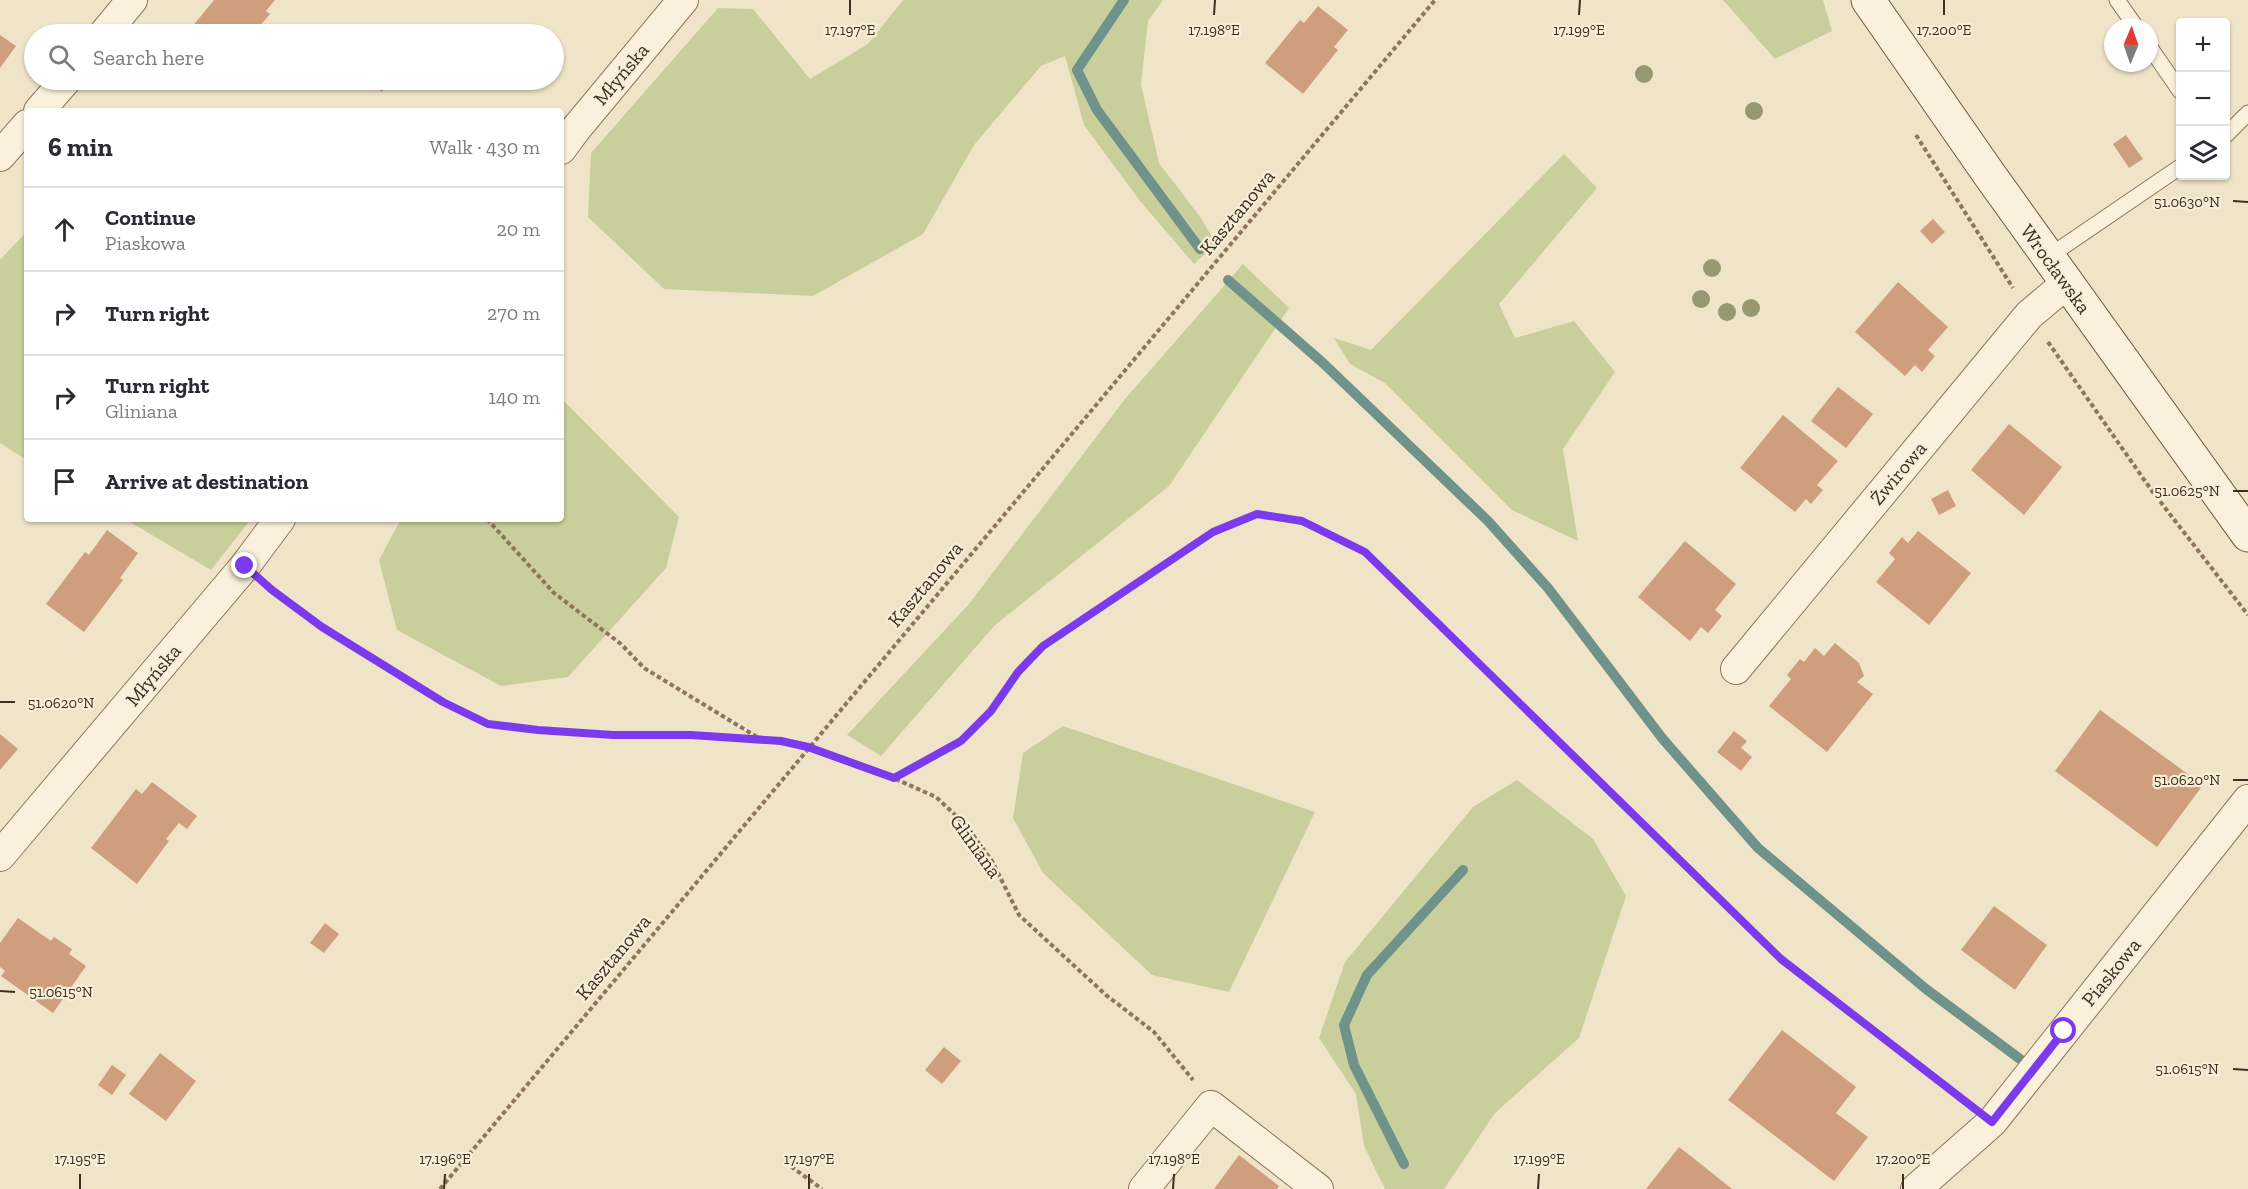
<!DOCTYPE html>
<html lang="en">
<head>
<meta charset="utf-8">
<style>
  body { margin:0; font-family:"Zilla Slab",serif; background:#f2f2f3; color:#2b2b33 }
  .controls { position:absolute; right:18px; top:18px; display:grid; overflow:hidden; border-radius:6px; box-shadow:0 2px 4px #0004 }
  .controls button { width:54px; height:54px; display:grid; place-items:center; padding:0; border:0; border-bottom:2px solid #e1e1e2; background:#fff; color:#2b2b33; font:30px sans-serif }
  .compass { position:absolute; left:2104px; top:18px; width:54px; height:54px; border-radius:50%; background:#fff; box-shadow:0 2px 4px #0004; rotate:2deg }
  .stop { position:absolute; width:18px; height:18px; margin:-14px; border:4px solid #7c3aed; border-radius:50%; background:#fff }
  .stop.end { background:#7c3aed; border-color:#fff; box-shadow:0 2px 6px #0008 }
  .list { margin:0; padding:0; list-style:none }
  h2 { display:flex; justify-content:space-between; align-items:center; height:78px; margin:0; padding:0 24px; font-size:26px }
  h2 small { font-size:20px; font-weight:400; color:#7c7c81 }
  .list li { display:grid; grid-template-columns:39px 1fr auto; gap:18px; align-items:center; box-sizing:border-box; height:84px; padding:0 24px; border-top:2px solid #e1e1e2 }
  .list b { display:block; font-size:22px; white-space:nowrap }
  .list p { margin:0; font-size:20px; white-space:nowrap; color:#7c7c81 }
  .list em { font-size:20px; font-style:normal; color:#7c7c81 }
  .icon { flex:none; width:33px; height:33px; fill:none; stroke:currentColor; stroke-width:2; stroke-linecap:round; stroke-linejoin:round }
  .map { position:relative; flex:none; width:2248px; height:1189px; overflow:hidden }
  .search { position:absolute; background:#fff; box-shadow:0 2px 4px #0004; left:24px; top:24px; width:540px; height:66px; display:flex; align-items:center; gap:15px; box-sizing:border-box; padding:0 21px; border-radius:33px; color:#7c7c81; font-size:22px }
  .panel { position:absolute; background:#fff; box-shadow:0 2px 4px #0004; left:24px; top:108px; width:540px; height:414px; border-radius:6px }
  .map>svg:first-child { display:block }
</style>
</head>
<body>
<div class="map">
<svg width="2248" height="1189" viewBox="0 0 2248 1189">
  <rect width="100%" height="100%" fill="#f0e4c8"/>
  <g fill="#c9cf9b">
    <path d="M903,0h260l-15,21 -7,63 18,79 42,55 15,26 -22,20 -54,-63 -56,-76 -19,-69 -24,10 -67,79 -51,89 -110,62 -149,-7 -76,-72 3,-64 127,-145 35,1 57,70 58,-35z"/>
    <path d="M1723,0h100l9,31 -57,28z"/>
    <path d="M1564,154l33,34 -98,116 16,34 59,-17 41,51 -52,77 15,92 -66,-31 -127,-127 -35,-19 -16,-26 37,12z"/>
    <path d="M27,231v229l-27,-17v-183z"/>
    <path d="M1243,264l46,44 -120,178 -174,139 -114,131 -34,-21 122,-131 156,-205z"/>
    <path d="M561,398l118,119 -13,51 -98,109 -67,9 -104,-56 -18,-70 22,-41h160z"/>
    <path d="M125,519h126l-40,51z"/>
    <path d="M1063,726l252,86 -86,180 -77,-17 -109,-102 -30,-55 10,-65z"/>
    <path d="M1517,780l76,59 33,57 -47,142 -84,75 -51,76h-59l-21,-43 -8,-52 -37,-56 26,-76 128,-155z"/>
  </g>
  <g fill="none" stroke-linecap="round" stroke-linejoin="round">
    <g stroke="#6f938a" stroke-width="10">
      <path d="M1124,0l-47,70 20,40 103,139"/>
      <path d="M1228,280l95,83 165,158 60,67 114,150 96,110 168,141 94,70"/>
      <path d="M1404,1164l-50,-99 -10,-40 23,-50 96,-105"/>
    </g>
  </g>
  <g fill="#cf9f7d">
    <path d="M214,0h61l-9,11 4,3 -17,20h-67z"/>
    <path d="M1318,6l30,24 -14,17 4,3 -35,44 -38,-31 35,-43 4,3z"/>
    <path d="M0,35l16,11 -16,22z"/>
    <path d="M367,80h24l-9,12z"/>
    <path d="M2126,135l17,24 -14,9 -16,-24z"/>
    <path d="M1933,219l12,13 -13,12 -12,-13z"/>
    <path d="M1898,282l50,45 -20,23 7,6 -13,16 -7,-7 -10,11 -50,-44z"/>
    <path d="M1838,387l35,27 -27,34 -35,-27z"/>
    <path d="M1783,415l55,46 -21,24 6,5 -12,14 -5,-5 -11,13 -55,-44z"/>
    <path d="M2009,424l53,43 -38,48 -53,-45z"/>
    <path d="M1948,490l8,16 -17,9 -8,-16z"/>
    <path d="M107,530l31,23 -18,25 3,2 -39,52 -38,-28 39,-52 4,3z"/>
    <path d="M1918,531l53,42 -42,52 -53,-43 19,-23 -6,-6 13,-16 6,6z"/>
    <path d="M1685,541l51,43 -21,26 7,6 -14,17 -7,-6 -11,14 -52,-44z"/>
    <path d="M1835,643l24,20 5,13 -7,6 16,12 -46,58 -58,-46 22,-27 -4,-4 13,-16 4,3 11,-14 9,8z"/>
    <path d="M2100,710l103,75 -46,62 -102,-76z"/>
    <path d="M1734,731l13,10 -6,7 11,9 -11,14 -24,-19z"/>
    <path d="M0,734l18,15 -18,21z"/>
    <path d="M152,782l45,34 -10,13 -8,-6 -13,16 3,2 -32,43 -46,-36 45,-59 6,5z"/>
    <path d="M1994,906l53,39 -32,45 -54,-40z"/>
    <path d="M18,918l33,23 3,-4 18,12 -3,5 17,12 -33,47 -52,-37 4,-5 -5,-4v-24z"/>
    <path d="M325,923l14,11 -15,19 -14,-10z"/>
    <path d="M1782,1030l74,57 -20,26 32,24 -34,44 -106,-81z"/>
    <path d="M944,1047l17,14 -19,23 -17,-14z"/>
    <path d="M160,1053l36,28 -30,40 -37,-27z"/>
    <path d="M112,1065l14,10 -14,20 -14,-10z"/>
    <path d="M1679,1147l13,10 40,32h-86z"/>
    <path d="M1239,1155l40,31 -2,3h-63z"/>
  </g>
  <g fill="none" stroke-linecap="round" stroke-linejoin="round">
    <g stroke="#8d765c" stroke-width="17">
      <g id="service">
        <path d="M2117,0l19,27"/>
        <path d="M2149,46l31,45"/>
        <path d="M2226,135l22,-22"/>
        <path d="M2048,257l132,-90"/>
      </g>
    </g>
    <g stroke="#8d765c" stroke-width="32">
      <g id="minor">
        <path d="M104,34l28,-34"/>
        <path d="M39,111l27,-31"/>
        <path d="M561,149l14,-19 108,-130"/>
        <path d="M0,156l27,-31"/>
        <path d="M1736,669l293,-354 38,-32"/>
        <path d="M0,856l245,-290 35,-47"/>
        <path d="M1144,1189l67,-83 107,83"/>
        <path d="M1916,1189l76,-67 256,-322"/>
      </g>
    </g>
    <g stroke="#6f573f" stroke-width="35">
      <path id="secondary" d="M1868,0l121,174 259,361"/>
    </g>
    <g stroke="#8d765c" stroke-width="4" stroke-dasharray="4.5 3" stroke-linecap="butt">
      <path d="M1916,135l97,153"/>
      <path d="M2048,342l104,149 96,124"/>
      <path d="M487,519l67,74 67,51 23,24 113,69"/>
      <path d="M268,586l54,41 77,49 44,26 45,22 50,7 75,4h78l90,6 27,6 74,26 54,24 29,27 27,37 27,54 87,80 48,37 39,48"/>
      <path d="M894,778l67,-37 30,-31 27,-38 25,-26 170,-113 45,-19 44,7 63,31 416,407 186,144"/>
      <path d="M785,1162l37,27"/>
      <path d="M440,1189l995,-1189"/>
    </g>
    <use href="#service" stroke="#faf1dc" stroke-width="15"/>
    <use href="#minor" stroke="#faf1dc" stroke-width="30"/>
    <use href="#secondary" stroke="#faf1dc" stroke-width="33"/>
  </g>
  <g fill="#96986f">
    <circle cx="1644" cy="74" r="9"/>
    <circle cx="1754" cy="111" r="9"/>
    <circle cx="1712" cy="268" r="9"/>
    <circle cx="1701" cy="299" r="9"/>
    <circle cx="1751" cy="308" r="9"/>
    <circle cx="1727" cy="312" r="9"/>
  </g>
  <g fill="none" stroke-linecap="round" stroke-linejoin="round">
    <path stroke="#7c3aed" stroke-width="8" d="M245,566l27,24 50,37 121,75 45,22 50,6 75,5h78l90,6 27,6 86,31 67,-37 30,-30 27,-39 25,-26 170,-114 44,-18 45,7 63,31 416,407 211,163 72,-91"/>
  </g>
  <path fill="none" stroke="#3d2e20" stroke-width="2" d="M850,15v-15M1214,15l1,-15M1579,15l1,-15M1944,15v-15M2233,201l15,1M2233,491h15M0,702h15M2233,780h15M0,991l15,1M2233,1069l15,1M80,1189v-15M444,1189l1,-15M809,1189v-15M1173,1189l1,-15M1538,1189l1,-15M1903,1189v-15"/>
  <g text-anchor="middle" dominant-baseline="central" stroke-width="4.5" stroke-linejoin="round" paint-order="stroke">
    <g font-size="20" fill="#3d2e20" stroke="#f7eed8">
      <text transform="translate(621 74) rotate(-50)">Młyńska</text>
      <text transform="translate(1237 212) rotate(-50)">Kasztanowa</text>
      <text transform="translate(2056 269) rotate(54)">Wrocławska</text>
      <text transform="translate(1898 473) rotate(-50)">Żwirowa</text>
      <text transform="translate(925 584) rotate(-50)">Kasztanowa</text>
      <text transform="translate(153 675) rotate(-50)">Młyńska</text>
      <text transform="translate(976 846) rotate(54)">Gliniana</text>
      <text transform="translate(613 957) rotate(-50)">Kasztanowa</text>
      <text transform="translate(2111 972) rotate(-51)">Piaskowa</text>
    </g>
  </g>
  <g font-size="15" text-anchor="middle" fill="#3d2e20" stroke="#f7eed8" stroke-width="4.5" stroke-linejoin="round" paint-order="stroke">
    <text x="850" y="35">17.197°E</text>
    <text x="1214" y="35">17.198°E</text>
    <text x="1579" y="35">17.199°E</text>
    <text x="1944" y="35">17.200°E</text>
    <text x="2187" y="207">51.0630°N</text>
    <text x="2187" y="496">51.0625°N</text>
    <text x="61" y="708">51.0620°N</text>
    <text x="2187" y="785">51.0620°N</text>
    <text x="61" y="997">51.0615°N</text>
    <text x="2187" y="1074">51.0615°N</text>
    <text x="80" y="1164">17.195°E</text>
    <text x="445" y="1164">17.196°E</text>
    <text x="809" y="1164">17.197°E</text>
    <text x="1174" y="1164">17.198°E</text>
    <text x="1539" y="1164">17.199°E</text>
    <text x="1903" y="1164">17.200°E</text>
  </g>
</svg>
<div class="controls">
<button>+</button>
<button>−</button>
<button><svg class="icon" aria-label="layers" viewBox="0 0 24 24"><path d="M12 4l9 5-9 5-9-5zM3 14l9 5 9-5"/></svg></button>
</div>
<svg class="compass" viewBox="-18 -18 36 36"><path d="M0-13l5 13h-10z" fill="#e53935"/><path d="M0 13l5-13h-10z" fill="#7c7c81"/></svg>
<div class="stop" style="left:2064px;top:1031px"></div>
<div class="stop end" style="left:245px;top:566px"></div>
<div class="search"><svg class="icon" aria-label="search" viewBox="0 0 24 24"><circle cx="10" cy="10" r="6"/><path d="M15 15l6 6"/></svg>Search here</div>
<section class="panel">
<h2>6 min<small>Walk · 430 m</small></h2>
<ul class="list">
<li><svg class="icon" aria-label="ahead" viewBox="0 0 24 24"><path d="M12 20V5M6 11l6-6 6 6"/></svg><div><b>Continue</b><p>Piaskowa</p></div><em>20 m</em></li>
<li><svg class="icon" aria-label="right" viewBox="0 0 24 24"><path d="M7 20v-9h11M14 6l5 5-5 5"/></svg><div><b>Turn right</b></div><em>270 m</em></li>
<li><svg class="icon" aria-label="right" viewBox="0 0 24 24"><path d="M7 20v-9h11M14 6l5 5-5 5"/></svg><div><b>Turn right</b><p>Gliniana</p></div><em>140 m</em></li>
<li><svg class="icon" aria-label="arrive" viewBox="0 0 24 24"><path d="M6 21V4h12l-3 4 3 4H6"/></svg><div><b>Arrive at destination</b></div></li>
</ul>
</section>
</div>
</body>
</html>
